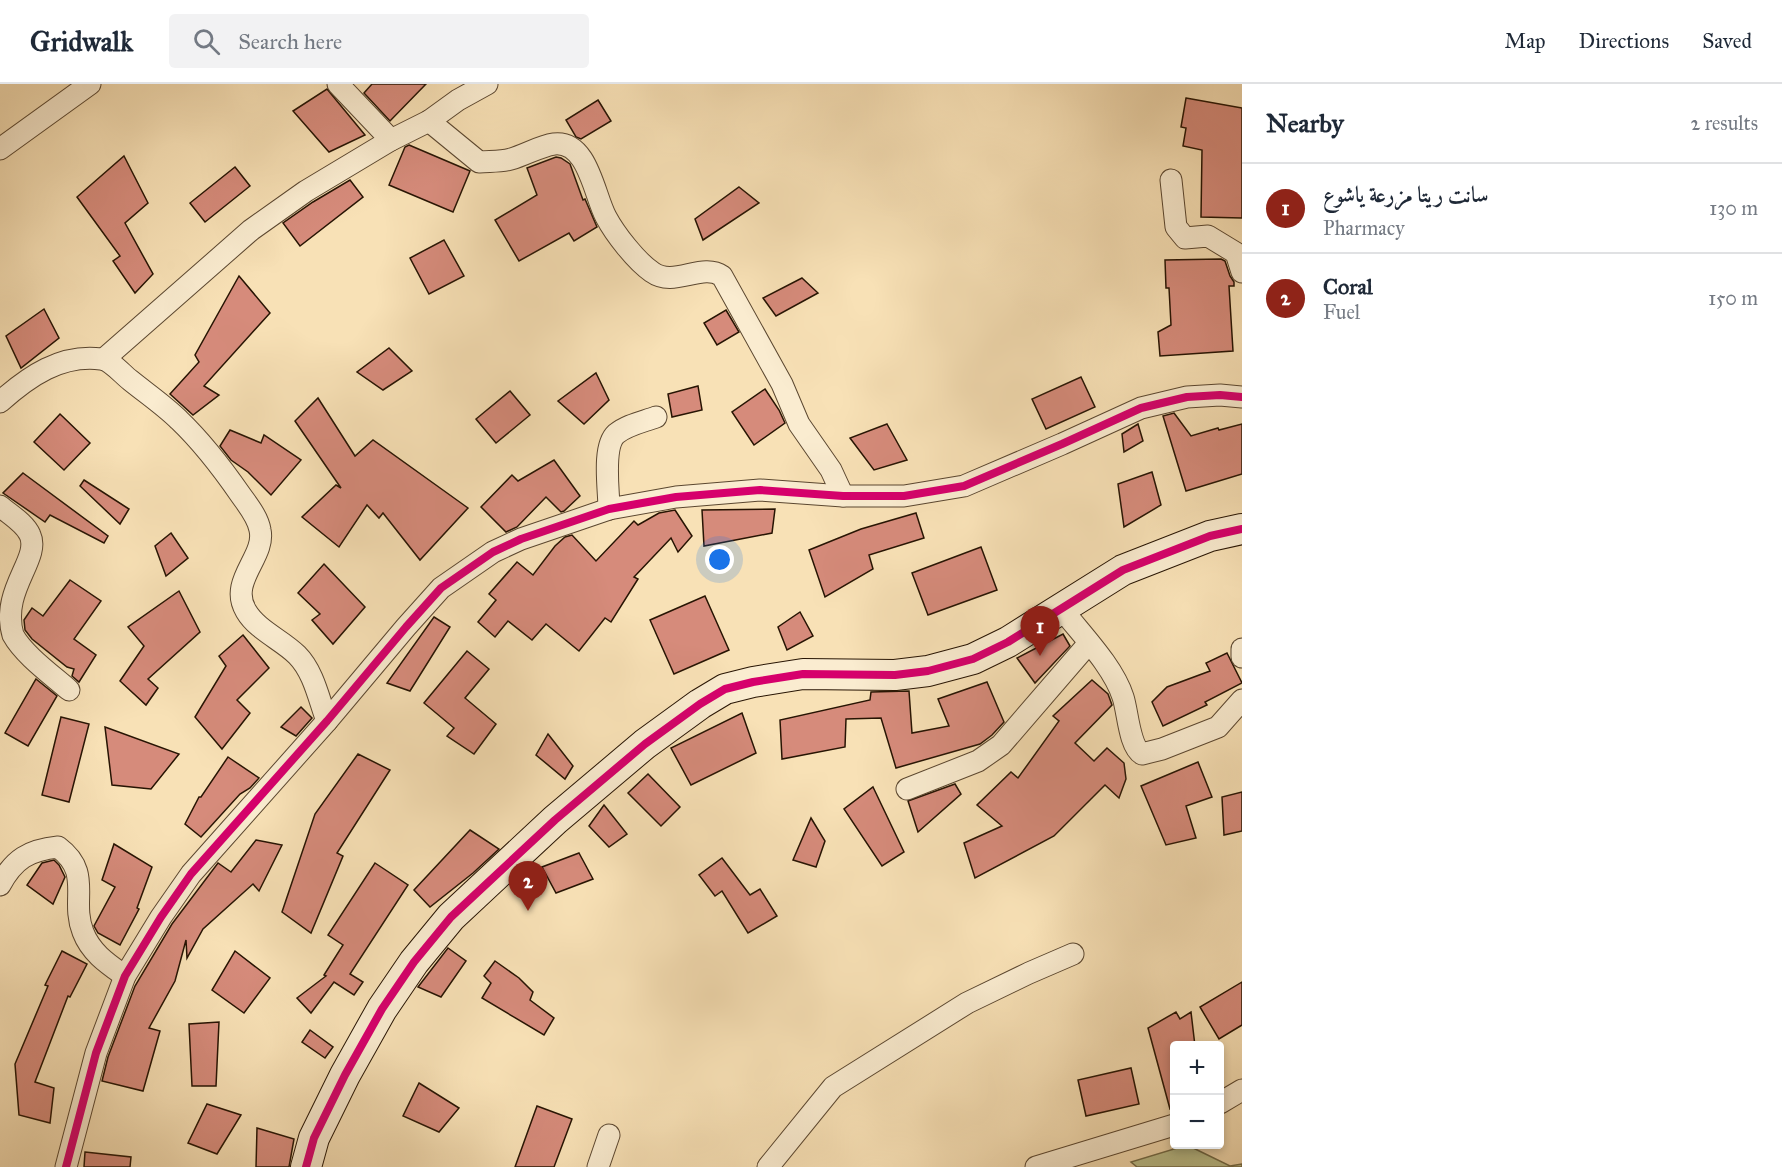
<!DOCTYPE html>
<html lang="en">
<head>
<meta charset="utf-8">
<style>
  body { margin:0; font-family:"IM FELL Great Primer",Amiri,serif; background:#f2f2f3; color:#1f2937 }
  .controls { position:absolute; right:18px; bottom:18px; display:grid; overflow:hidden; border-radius:6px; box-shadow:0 3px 9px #0003 }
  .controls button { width:54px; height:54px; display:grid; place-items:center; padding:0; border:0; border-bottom:2px solid #e0e1e3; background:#fff; color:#1f2937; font:30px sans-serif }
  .you { position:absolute; left:720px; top:476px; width:21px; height:21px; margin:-15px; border:4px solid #fff; border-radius:50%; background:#1a73e8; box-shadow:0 0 0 9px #1a73e833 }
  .badge { display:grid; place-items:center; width:39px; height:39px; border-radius:50%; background:#8f2418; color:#fff; font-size:20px; font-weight:700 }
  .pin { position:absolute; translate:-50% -50px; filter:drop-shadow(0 2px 3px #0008) }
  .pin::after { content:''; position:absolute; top:32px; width:21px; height:18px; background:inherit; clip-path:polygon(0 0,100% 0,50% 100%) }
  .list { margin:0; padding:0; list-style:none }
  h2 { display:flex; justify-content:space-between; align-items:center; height:78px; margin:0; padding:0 24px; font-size:26px }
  h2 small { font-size:20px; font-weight:400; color:#747a83 }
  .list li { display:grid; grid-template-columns:39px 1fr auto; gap:18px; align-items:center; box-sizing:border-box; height:90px; padding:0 24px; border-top:2px solid #e0e1e3 }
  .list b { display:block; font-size:22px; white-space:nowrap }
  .list p { margin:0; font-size:20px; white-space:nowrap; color:#747a83 }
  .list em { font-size:20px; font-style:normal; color:#747a83 }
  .icon { flex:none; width:33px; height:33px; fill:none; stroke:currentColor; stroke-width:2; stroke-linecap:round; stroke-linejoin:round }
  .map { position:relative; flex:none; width:1242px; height:1083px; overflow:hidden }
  header { display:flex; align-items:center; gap:36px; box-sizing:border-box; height:84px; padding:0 30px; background:#fff; border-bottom:2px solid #e0e1e3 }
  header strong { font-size:28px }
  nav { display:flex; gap:33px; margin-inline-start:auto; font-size:21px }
  .search { width:420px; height:54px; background:#f2f2f3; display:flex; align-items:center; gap:15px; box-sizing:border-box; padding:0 21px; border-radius:6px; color:#747a83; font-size:22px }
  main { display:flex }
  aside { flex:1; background:#fff }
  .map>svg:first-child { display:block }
</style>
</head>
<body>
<header>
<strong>Gridwalk</strong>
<div class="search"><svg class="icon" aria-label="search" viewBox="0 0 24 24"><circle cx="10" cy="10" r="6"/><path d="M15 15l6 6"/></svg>Search here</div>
<nav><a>Map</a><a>Directions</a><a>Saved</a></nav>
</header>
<main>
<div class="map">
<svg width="1242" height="1083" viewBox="0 0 1242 1083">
  <rect width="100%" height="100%" fill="#f8e1b6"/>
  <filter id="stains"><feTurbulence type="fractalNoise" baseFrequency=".00333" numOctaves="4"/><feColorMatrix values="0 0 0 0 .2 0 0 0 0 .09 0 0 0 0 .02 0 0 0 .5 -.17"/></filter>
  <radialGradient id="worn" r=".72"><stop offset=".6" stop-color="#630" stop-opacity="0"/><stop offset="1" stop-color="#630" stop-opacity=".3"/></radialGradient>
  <path fill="#bcc38f" stroke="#726c49" stroke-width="1.5" d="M1187,1061l43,21 12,-2v3h-105l-6,-5z"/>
  <g fill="#d68b7b" stroke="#271403" stroke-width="1.5">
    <path d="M372,0h54l-36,37 -26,-28z"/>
    <path d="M327,5l38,46 -36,17 -36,-41z"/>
    <path d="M1186,14l56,10v110l-41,-1 1,-67 -19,-4 3,-18 -5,-1z"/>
    <path d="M598,16l13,21 -30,18 -5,-2 -10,-17z"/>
    <path d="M409,61l61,26 -17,41 -64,-27 16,-38z"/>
    <path d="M124,72l24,47 -23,20 28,51 -18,19 -22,-32 7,-5 -43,-59z"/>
    <path d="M556,73l5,1 9,6 13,36 2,-1 12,28 -23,14 -5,-8 -50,28 -24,-41 42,-25 -10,-27z"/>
    <path d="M235,83l15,19 -45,36 -15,-19z"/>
    <path d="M350,96l13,17 -63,49 -17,-23 30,-21z"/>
    <path d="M739,103l20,16 -56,37 -8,-21z"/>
    <path d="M444,156l20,36 -35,18 -19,-36z"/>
    <path d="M1221,175l4,2 5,15 4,6v4h-5l4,65 -73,5 -2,-24 13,-7 -2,-37h-3l-1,-28z"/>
    <path d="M239,192l31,37 -66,73 15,9 -26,20 -23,-21 29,-32 -4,-7z"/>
    <path d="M802,194l16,15 -42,23 -13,-18z"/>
    <path d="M44,225l15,29 -38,30 -15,-32z"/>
    <path d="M726,226l13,22 -22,13 -13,-22z"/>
    <path d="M389,264l23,23 -29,19 -26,-18z"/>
    <path d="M596,289l13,27 -25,24 -26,-23z"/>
    <path d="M1081,293l14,30 -49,22 -14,-30z"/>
    <path d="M698,302l4,24 -30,7 -4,-23z"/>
    <path d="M765,305l14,21 6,13 -31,22 -22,-33z"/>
    <path d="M510,307l20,24 -34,28 -20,-24z"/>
    <path d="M318,314l37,58 18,-16 95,68 -48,52 -37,-47 -4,5 -12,-13 -28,42 -37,-30 34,-32 5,3 -46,-67z"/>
    <path d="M1174,329l17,23 27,-8 1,2 23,-6v50l-56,17 -23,-75z"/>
    <path d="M60,330l30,29 -26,27 -30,-28z"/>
    <path d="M887,340l20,36 -33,10 -24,-32z"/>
    <path d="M1138,340l5,17 -19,11 -2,-18z"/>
    <path d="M230,346l31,13 3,-8 37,25 -30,35 -23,-23 -17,-12 -11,-14z"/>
    <path d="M554,376l26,36 -16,15 -3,1 -15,-15 -29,30 -11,5 -25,-25 31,-32 6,6z"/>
    <path d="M1152,388l9,33 -37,22 -6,-43z"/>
    <path d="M23,389l85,63 -4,7 -54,-28 -5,7 -42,-29z"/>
    <path d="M84,396l45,29 -9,15 -40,-38z"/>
    <path d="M775,425l-3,24 -68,13 -2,-36z"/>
    <path d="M675,426l17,26 -14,16 -7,-14 -37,39 4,2 -27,43 -6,-4 -26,33 -33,-27 -14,16 -24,-19 -13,16 -17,-15 18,-22 -7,-6 28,-32 16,13 22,-29 10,-9 7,-2 24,26 38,-40 4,4 21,-12z"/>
    <path d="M916,429l8,25 -55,17 4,14 -48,28 -16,-47 52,-21z"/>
    <path d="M171,449l17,25 -22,18 -11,-30z"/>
    <path d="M981,463l16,43 -69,25 -16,-42z"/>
    <path d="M324,480l41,43 -32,37 -21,-24 8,-6 -22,-21z"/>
    <path d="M70,496l31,21 -27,38 22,16 -17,27 -7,-6 2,-7 -7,-2 -35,-28 -7,-9 -1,-10 8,-12 11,8z"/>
    <path d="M179,507l21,41 -52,47 10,9 -12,17 -26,-24 24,-35 -16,-19z"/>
    <path d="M705,512l24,54 -55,24 -24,-54z"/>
    <path d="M800,528l13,24 -26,14 -9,-23z"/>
    <path d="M434,533l16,10 -40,64 -23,-8z"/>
    <path d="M1063,550l7,12 -35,37 -18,-25z"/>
    <path d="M243,551l26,33 -32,32 13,13 -28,36 -27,-32 31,-51 -7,-10z"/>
    <path d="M467,567l22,18 -24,29 31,26 -22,30 -27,-18 7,-8 -30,-25z"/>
    <path d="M1227,569l15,30 -37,19 2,3 -44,21 -11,-24 15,-15 43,-16 -4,-8z"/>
    <path d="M36,595l21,17 -29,50 -23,-13z"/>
    <path d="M1092,596l16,14 4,11 -37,38 19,18 13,-13 17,15 2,16 -7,19 -14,-13 -51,51 -79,42 -11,-35 38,-17 -25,-21 34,-33 7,6 41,-57 -6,-5z"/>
    <path d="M987,598l17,40 -12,13 -12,9 -84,24 -15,-50 -35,1 -1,28 -63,12 -2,-39 90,-20 1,-8 38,-1 3,42 37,-7 -11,-27z"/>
    <path d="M301,623l11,11 -16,18 -15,-9z"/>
    <path d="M742,629l14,40 -65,32 -20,-37z"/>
    <path d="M61,633l28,7 -20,78 -27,-7z"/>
    <path d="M105,643l74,27 -28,35 -39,-4z"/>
    <path d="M548,650l25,32 -8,13 -29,-24z"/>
    <path d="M358,670l32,16 -53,83 6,3 -32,77 -29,-21 33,-98z"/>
    <path d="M228,673l31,21 -9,10 -10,6 -39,43 -16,-13 14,-27h2z"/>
    <path d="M1198,678l14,35 -26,9 10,32 -30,7 -25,-59z"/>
    <path d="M648,690l32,33 -19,19 -33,-33z"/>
    <path d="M955,700l6,10 -43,38 -10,-31z"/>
    <path d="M873,703l31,65 -22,14 -38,-57z"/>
    <path d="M1242,708v39l-18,4 -2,-38z"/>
    <path d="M604,721l23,29 -18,13 -20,-21z"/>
    <path d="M811,734l14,23 -9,26 -23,-7z"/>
    <path d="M470,746l29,19 -26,24 -43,34 -16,-17z"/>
    <path d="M256,756l26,5 -23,46 -6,-7 -50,45 -16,29 -1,-18 -11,41 -26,47 11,3 -17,60 -41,-10 6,-24 27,-71 37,-62 46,-61 13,9z"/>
    <path d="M114,760l38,23 -15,41 2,1 -19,36 -22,-12 -4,-7 21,-39 -13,-7z"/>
    <path d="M579,769l14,26 -37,14 -14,-26z"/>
    <path d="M722,774l28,37 10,-6 17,27 -29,17 -26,-42 -7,5 -16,-21z"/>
    <path d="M54,776l5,5 6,12 -12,27 -26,-19 15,-22z"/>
    <path d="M375,779l33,22 -58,89 13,8 -9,13 -20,-13 -23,31 -14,-15 29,-22 -2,-1 19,-30 -15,-10z"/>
    <path d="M448,864l18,13 -25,36 -23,-10z"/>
    <path d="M62,867l25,13 -17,33 -2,-1 -33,86 19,6 -4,35 -31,-8 -4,-51 33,-78 -3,-1z"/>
    <path d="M235,867l35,27 -26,35 -32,-23z"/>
    <path d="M495,877l24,17 14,14 -3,8 24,18 -10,17 -62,-37 9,-15 -7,-7z"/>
    <path d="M1242,898v43l-23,14 -19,-32z"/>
    <path d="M1176,928l4,7 11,-7 4,34h-21v62l-4,1 -22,-81z"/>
    <path d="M219,938l-3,64h-24l-3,-62z"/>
    <path d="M310,946l23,17 -8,11 -23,-16z"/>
    <path d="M1131,984l8,36 -53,12 -8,-36z"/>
    <path d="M419,999l40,25 -20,24 -36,-16z"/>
    <path d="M207,1020l34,11 -24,39 -29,-11z"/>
    <path d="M537,1022l35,13 -18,48h-39z"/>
    <path d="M257,1044l37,11 -5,28h-33z"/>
    <path d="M85,1068l46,5 -1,10h-46z"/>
  </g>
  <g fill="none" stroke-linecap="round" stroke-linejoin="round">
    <g stroke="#5b4730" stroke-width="23">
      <g id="street">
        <path d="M338,0l53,56"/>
        <path d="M429,37l50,41c10,-1 22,0 32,-3 14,-4 29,-13 43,-15 34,-4 40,51 52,73 9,17 30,44 46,55 22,16 50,-10 70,4l60,108 17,40 32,46 12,26"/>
        <path d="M0,65l90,-65"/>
        <path d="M1171,96l5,47 9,11 23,-2 28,17 6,19"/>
        <path d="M104,275l147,-129 55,-39 85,-51 38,-19 29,-21 29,-16"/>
        <path d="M0,318c29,-26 61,-48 101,-43 10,1 21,15 29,21 16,13 35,26 49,40 23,22 43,48 61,74 7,10 18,23 20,36 6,27 -32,51 -14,81 11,19 36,29 51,44 17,17 22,45 30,66"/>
        <path d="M0,422c9,8 25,17 30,29 11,24 -30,55 -17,100 11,20 39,40 56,55"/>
        <path d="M609,425c0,-19 -7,-62 7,-75 11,-9 26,-12 40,-17"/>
        <path d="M1061,524c21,27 52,58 62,89 5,15 6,49 19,57l20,-5 56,-22 24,-27"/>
        <path d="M1242,565v8"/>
        <path d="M907,705l71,-28 23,-16 88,-102"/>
        <path d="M0,801c14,-26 29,-35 58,-38 35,26 12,52 25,85 8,21 25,32 42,44"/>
        <path d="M1220,1019l22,-13"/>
        <path d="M66,1083l30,-114 29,-77 36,-59 30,-43 136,-153 79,-94 35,-39 52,-36 28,-13 88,-30 67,-12 84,-7 83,6h61l60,-10 98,-42 79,-36 46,-11 33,-2 22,2"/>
        <path d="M598,1083l11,-32"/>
        <path d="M768,1083l65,-80 134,-84 62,-30 44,-19"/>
        <path d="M1036,1083l138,-42"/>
      </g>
    </g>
    <g stroke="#271403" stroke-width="32">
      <path id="secondary" d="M306,1083l8,-29 31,-63 37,-66 32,-47 37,-45 104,-97 90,-76 55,-40 25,-15 28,-7 50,-8 92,1 33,-4 45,-12 35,-17 115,-72 87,-34 32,-7"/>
    </g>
    <use href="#street" stroke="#faecd0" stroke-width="21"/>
    <use href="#secondary" stroke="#faecd0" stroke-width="30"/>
    <g stroke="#faecd0" stroke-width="11">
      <g id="cycleway">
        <path d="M66,1083l30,-114 29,-77 36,-59 30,-43 136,-153 79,-94 35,-39 52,-36 28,-13 88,-30 67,-12 84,-7 83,6h61l60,-10 98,-42 79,-36 46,-11 33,-2 22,2"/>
        <path d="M306,1083l8,-29 31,-63 37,-66 32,-47 37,-45 104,-97 90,-76 55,-40 25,-15 28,-7 50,-8 92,1 33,-4 45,-12 35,-17 115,-72 87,-34 32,-7"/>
      </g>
    </g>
    <use href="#cycleway" stroke="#d6006c" stroke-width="8"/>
  </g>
  <rect width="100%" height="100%" filter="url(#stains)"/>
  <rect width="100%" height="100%" fill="url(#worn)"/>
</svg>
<div class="controls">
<button>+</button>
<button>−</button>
</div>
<div class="you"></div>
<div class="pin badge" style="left:1040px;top:572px">1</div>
<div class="pin badge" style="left:528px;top:827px">2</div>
</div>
<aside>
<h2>Nearby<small>2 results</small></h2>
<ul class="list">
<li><span class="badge">1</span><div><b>سانت ريتا مزرعة ياشوع</b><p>Pharmacy</p></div><em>130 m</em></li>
<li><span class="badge">2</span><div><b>Coral</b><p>Fuel</p></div><em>150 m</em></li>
</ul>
</aside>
</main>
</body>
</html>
